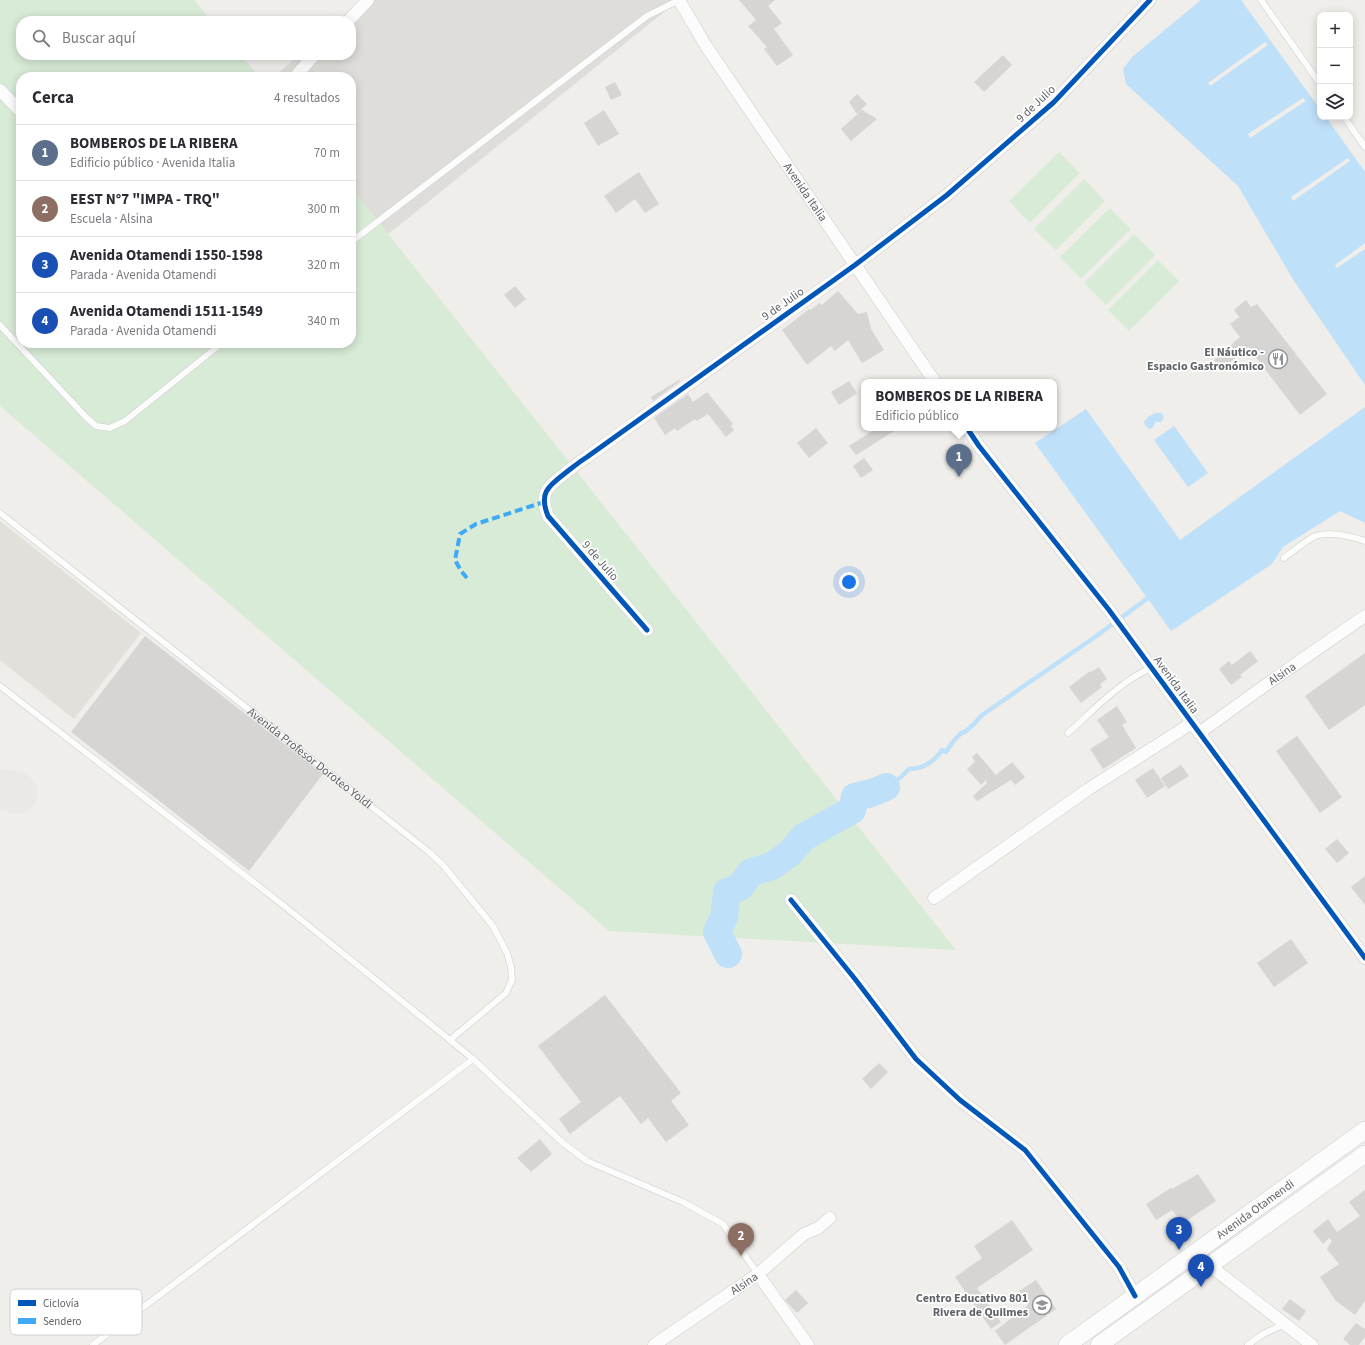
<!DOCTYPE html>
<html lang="es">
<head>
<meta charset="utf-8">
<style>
  body { margin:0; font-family:"Source Sans 3",sans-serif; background:#f2f2f3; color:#2b2b33 }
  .controls { position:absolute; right:12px; top:12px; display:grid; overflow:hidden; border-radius:8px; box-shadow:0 2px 10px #0003 }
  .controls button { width:36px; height:36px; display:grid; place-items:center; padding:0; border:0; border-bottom:1px solid #e1e1e2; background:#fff; color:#2b2b33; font:20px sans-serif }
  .you { position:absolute; left:849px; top:582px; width:14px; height:14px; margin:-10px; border:3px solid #fff; border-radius:50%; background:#1a73e8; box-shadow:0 0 0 6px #1a73e833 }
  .badge { display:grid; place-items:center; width:26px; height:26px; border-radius:50%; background:#919496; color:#fff; font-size:13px; font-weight:700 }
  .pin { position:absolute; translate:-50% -33px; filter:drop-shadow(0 1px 2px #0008) }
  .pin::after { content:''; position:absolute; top:21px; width:14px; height:12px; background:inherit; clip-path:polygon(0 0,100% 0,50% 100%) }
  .popup { position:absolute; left:861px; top:379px; width:196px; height:52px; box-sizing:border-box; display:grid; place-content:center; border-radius:8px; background:#fff; filter:drop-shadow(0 1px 3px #0005); font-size:13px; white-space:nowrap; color:#7c7c81 }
  .popup b { font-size:15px; color:#2b2b33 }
  .popup::after { content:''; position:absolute; left:50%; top:100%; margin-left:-8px; border:8px solid transparent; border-top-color:#fff }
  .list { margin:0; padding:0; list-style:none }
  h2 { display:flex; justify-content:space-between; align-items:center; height:52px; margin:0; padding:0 16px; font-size:17px }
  h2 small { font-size:13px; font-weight:400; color:#7c7c81 }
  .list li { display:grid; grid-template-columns:26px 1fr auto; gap:12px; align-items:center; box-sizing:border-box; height:56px; padding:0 16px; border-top:1px solid #e1e1e2 }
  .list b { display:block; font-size:15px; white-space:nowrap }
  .list p { margin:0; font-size:13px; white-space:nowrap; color:#7c7c81 }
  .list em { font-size:13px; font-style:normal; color:#7c7c81 }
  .icon { flex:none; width:22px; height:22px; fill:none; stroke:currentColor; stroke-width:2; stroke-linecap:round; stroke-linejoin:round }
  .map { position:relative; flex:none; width:1365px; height:1345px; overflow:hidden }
  .search { position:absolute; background:#fff; box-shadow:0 2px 10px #0003; left:16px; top:16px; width:340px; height:44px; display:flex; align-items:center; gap:10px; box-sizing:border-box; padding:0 14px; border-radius:16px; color:#7c7c81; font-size:15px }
  .panel { position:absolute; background:#fff; box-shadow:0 2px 10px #0003; left:16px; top:72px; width:340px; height:276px; border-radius:16px }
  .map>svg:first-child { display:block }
</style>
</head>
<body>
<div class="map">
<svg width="1365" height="1345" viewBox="0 0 1365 1345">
  <rect width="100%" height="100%" fill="#efeeea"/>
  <path fill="#dfddda" d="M361,0h318l-328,264v-187h-77l25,-22h52v-34h-14z"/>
  <path fill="#e2e0da" d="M0,521l141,112 -67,86 -74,-59z"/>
  <g fill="#d8ebd6">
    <path d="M0,0h194l18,21h-191v34h220l18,22h-238v266h330v-156l605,763 -347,-19 -609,-525z"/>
    <path d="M1059,152l21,21 -50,50 -21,-22z"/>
    <path d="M1084,179l21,22 -49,49 -22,-21z"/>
    <path d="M1110,208l21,21 -50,50 -21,-22z"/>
    <path d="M1134,234l21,21 -49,50 -22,-22z"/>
    <path d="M1158,260l21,21 -50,50 -21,-21z"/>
  </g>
  <g fill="#bfe0f9">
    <path d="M1201,0h40l79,109v8h6l39,55v213l-71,-104 -56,-95 -112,-102 -3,-15 9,-12z"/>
    <path d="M1365,407v116l-25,-12 -57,36 -11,17 -101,67 -136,-188 51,-34 94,131z"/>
    <path d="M1155,413h7l2,5 -3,4h-5l-4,6 -3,1 -4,-4 -1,-3 4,-5z"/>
    <path d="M1174,426l34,47 -20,14 -34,-47z"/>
  </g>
  <g fill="#efeeea">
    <path d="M1265,42l3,3 -58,41 -2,-3z"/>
    <path d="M1303,98l3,3 -56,37 -2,-4z"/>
    <path d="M1348,158l2,3 -57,40 -2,-4z"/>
    <path d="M1365,243v6l-28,19 -2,-3z"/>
  </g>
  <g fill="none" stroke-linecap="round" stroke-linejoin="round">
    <path stroke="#bfe0f9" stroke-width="4.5" d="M886,787l15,-10 8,-8c14,0 25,-7 33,-19l4,2 6,-9 9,-10 4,-1 9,-8 8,-9 113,-78 53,-39"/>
    <path stroke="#bfe0f9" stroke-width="28" d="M728,954l-11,-22 7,-15 3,-25 13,-5 11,-15 19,-5 19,-13 15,-17 48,-27 3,-13 17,-4 14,-6"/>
    <path stroke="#eae9e7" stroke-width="41" d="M0,789l17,4"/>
  </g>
  <g fill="#d6d5d3">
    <path d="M739,0h36l-7,6 14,17 -8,6 19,26 -16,11 -13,-17 3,-2 -19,-21 8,-6z"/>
    <path d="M1003,55l9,10 -28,27 -10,-10z"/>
    <path d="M615,82l7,13 -11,5 -6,-13z"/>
    <path d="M857,94l10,10 -10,10 -8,-12z"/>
    <path d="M604,110l15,24 -21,12 -14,-23z"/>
    <path d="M862,110l15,9 -26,22 -10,-12z"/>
    <path d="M639,172l20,32 -14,9 -10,-14 -19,14 -12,-17z"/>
    <path d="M515,286l11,13 -11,9 -11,-13z"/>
    <path d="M838,291l20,23 9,-2 4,17 13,21 -22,13 -14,-23 -13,11 -4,-5 -24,19 -25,-35 27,-21 1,1 10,-7 2,2z"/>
    <path d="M1246,300l5,7 6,-3 70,90 -27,21 -52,-68 -27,23 -7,-10 26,-23 -10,-13 9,-7 -5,-7z"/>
    <path d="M679,380l1,1 -27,20 -2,-4z"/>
    <path d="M849,381l8,12 -18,12 -8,-13z"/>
    <path d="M707,392l26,32 -2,2 3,4 -8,7 -18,-23 -11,7 -2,-2 -18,12 -2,-3 -10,7 -11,-17 34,-24 5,8z"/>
    <path d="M816,428l12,15 -19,15 -12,-15z"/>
    <path d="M877,428h22l-43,27 -7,-9z"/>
    <path d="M864,458l9,12 -12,8 -8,-12z"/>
    <path d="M145,636l178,138 -74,97 -178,-139z"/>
    <path d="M1250,651l8,10 -18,14 2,2 -11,8 -12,-16 10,-8 3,4z"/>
    <path d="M1365,653v52l-36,25 -24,-34z"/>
    <path d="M1099,667l8,12 -7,5 2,3 -21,16 -12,-16 21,-16 1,1z"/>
    <path d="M1117,706l10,16 -5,3 14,23 -33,21 -13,-20 19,-12 -12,-17z"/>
    <path d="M1297,736l45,61 -22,16 -44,-62z"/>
    <path d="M977,753l19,22 16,-13 13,15 -10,8 -4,-5 -34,21 -4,-5 14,-13 -1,-3 -5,5 -14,-16 8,-7 -3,-5z"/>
    <path d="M1181,765l8,11 -21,13 -7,-11z"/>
    <path d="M1153,768l12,18 -18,12 -12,-18z"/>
    <path d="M1337,839l12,14 -12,10 -12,-14z"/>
    <path d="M1365,876v29l-14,-18z"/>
    <path d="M1291,939l17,24 -34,24 -17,-24z"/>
    <path d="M605,995l76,98 -10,8 18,24 -23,17 -18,-24 -7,6 -21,-28 -50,38 -11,-15 22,-17 -43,-56z"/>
    <path d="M879,1063l9,9 -17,17 -9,-10z"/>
    <path d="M540,1139l12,15 -21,18 -14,-14z"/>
    <path d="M1198,1174l18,27 -33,22 -11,-13 -16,10 -10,-16 25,-16 1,1z"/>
    <path d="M1365,1190v111l-10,14 -20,-15 -15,-23 19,-13 -12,-15 5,-8 -3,-3 -6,6 -10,-13 15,-12 9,13 23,-16 -11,-14z"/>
    <path d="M1012,1220l21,30 -56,38 24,34 -10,7 -36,-52 27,-19 -8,-12z"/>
    <path d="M1036,1280l20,29 -51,36 -10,-14 33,-26 -9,-14z"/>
    <path d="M796,1290l12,13 -11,10 -12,-13z"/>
    <path d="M1290,1299l16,12 -7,10 -17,-12z"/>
    <path d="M1356,1323l9,6v8l-6,8h-9l-7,-6z"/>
  </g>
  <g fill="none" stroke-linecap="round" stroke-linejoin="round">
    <g stroke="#cbcccc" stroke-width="7">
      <g id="service">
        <path d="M1261,0l59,84"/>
        <path d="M1344,117l21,30"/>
        <path d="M351,242l296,-226 32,-16"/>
        <path d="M0,325l86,92 10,9 14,2 15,-7 97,-78"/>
        <path id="s1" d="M0,513l429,339 14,13 50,61 14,27 4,14 1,13 -6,13 -56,47"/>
        <path d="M1284,558c8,-6 23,-18 31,-22 16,-5 35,0 50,5"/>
        <path d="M0,686l283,219 167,135 23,19 90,84 24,18 96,41 40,22 35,50"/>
        <path d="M1068,733c26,-23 51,-51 83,-65"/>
        <path d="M93,1345l380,-286"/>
        <path d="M1248,1345l15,-11 22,-10"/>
      </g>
    </g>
    <g stroke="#cbcccc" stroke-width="13">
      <g id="minor">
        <path id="s2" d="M679,0l27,46 229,336"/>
        <path d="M348,21l20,-21"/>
        <path d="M295,77l19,-22"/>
        <path d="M0,90l21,22"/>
        <path d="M967,428l12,18 130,164 256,348"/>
        <path d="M647,630l-99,-114c-9,-22 -1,-29 16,-42 8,-6 15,-12 23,-17l268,-192 92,-70 107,-93 96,-102"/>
        <path id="s3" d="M1199,733l68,-49 98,-68"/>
        <path d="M934,898l153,-108 105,-67"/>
        <path d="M791,900l64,79 61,80 44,41 65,50 94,117 16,29"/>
        <path d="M1209,1265l103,80"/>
        <path d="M758,1274l50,71"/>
        <path id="s4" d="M654,1345l104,-71 46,-40 14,-6 12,-10"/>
      </g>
    </g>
    <g stroke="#cacacb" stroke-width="18">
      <g id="secondary">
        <path id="s5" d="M1067,1345l298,-215"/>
        <path d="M1099,1345l266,-191"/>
      </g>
    </g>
    <use href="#service" stroke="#fdfcfc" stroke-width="6"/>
    <use href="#minor" stroke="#fdfcfc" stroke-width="12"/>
    <use href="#secondary" stroke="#fdfcfc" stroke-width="17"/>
    <path stroke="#3fa9f5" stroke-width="4" stroke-dasharray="8 4" stroke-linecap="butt" d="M467,578l-6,-7 -6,-11 5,-26 16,-10 68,-22"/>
    <g stroke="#fff" stroke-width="8">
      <g id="cycleway">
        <path d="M967,428l12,18 130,164 256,348"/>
        <path d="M647,630l-99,-114c-9,-22 -1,-29 16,-42 8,-6 15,-12 23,-17l268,-192 92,-70 107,-93 96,-102"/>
        <path d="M791,900l64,79 61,80 44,41 65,50 94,117 16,29"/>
      </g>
    </g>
    <use href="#cycleway" stroke="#0057b8" stroke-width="5"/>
  </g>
  <defs>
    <g id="restaurant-ring" transform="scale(1)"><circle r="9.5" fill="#fff" stroke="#919496" stroke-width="1.5"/><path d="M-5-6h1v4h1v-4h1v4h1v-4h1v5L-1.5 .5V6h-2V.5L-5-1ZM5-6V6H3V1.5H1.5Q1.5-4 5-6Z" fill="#919496"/></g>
    <g id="school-ring" transform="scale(1)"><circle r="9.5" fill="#fff" stroke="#919496" stroke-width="1.5"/><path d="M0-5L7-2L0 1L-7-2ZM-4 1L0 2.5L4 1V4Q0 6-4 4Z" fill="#919496"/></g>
  </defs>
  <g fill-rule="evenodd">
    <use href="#restaurant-ring" x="1278" y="359"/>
    <use href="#school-ring" x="1042" y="1305"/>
  </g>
  <g text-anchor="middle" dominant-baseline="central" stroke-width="3.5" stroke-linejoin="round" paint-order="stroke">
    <g font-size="12" fill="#5f6368" stroke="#fff">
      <text transform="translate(1036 104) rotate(-43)">9 de Julio</text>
      <text stroke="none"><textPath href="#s2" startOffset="230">Avenida Italia</textPath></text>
      <text transform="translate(783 304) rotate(-35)">9 de Julio</text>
      <text transform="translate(600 561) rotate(49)">9 de Julio</text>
      <text stroke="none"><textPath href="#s3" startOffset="102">Alsina</textPath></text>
      <text transform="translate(1176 685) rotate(54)">Avenida Italia</text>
      <text stroke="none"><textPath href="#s1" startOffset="395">Avenida Profesor Doroteo Yoldi</textPath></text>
      <text stroke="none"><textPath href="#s5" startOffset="232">Avenida Otamendi</textPath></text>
      <text stroke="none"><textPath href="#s4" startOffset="109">Alsina</textPath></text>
    </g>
    <g font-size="12" font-weight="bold" fill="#5f6368" stroke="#fff" text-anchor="end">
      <text x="1264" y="352">El Náutico -<tspan x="1264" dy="14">Espacio Gastronómico</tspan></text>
      <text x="1028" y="1298">Centro Educativo 801<tspan x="1028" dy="14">Rivera de Quilmes</tspan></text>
    </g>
  </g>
  <rect x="10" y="1289" width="132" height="46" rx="6" fill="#fff" stroke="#cfd0d2" stroke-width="1"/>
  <rect x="18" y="1300" width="18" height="6" fill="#0057b8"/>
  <rect x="18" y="1318" width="18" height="6" fill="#3fa9f5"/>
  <g font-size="11" fill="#5f6368">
    <text x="43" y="1307">Ciclovía</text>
    <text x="43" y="1325">Sendero</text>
  </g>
</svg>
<div class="controls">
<button>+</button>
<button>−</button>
<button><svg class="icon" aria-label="layers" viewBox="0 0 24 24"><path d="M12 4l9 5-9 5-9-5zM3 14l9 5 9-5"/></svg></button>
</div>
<div class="you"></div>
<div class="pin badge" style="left:959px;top:477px;background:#5c6f8a">1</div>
<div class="popup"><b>BOMBEROS DE LA RIBERA</b>Edificio público</div>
<div class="pin badge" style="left:741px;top:1256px;background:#8d6e63">2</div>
<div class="pin badge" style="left:1179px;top:1250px;background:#1a4fb4">3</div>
<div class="pin badge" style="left:1201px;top:1287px;background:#1a4fb4">4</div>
<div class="search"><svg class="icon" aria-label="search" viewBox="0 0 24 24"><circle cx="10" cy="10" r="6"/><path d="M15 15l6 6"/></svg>Buscar aquí</div>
<section class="panel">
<h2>Cerca<small>4 resultados</small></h2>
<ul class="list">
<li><span class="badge" style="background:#5c6f8a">1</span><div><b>BOMBEROS DE LA RIBERA</b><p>Edificio público · Avenida Italia</p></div><em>70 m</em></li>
<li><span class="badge" style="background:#8d6e63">2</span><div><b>EEST N°7 &quot;IMPA - TRQ&quot;</b><p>Escuela · Alsina</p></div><em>300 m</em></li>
<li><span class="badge" style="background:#1a4fb4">3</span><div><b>Avenida Otamendi 1550-1598</b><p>Parada · Avenida Otamendi</p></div><em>320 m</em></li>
<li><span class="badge" style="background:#1a4fb4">4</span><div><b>Avenida Otamendi 1511-1549</b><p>Parada · Avenida Otamendi</p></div><em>340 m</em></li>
</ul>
</section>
</div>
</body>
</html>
